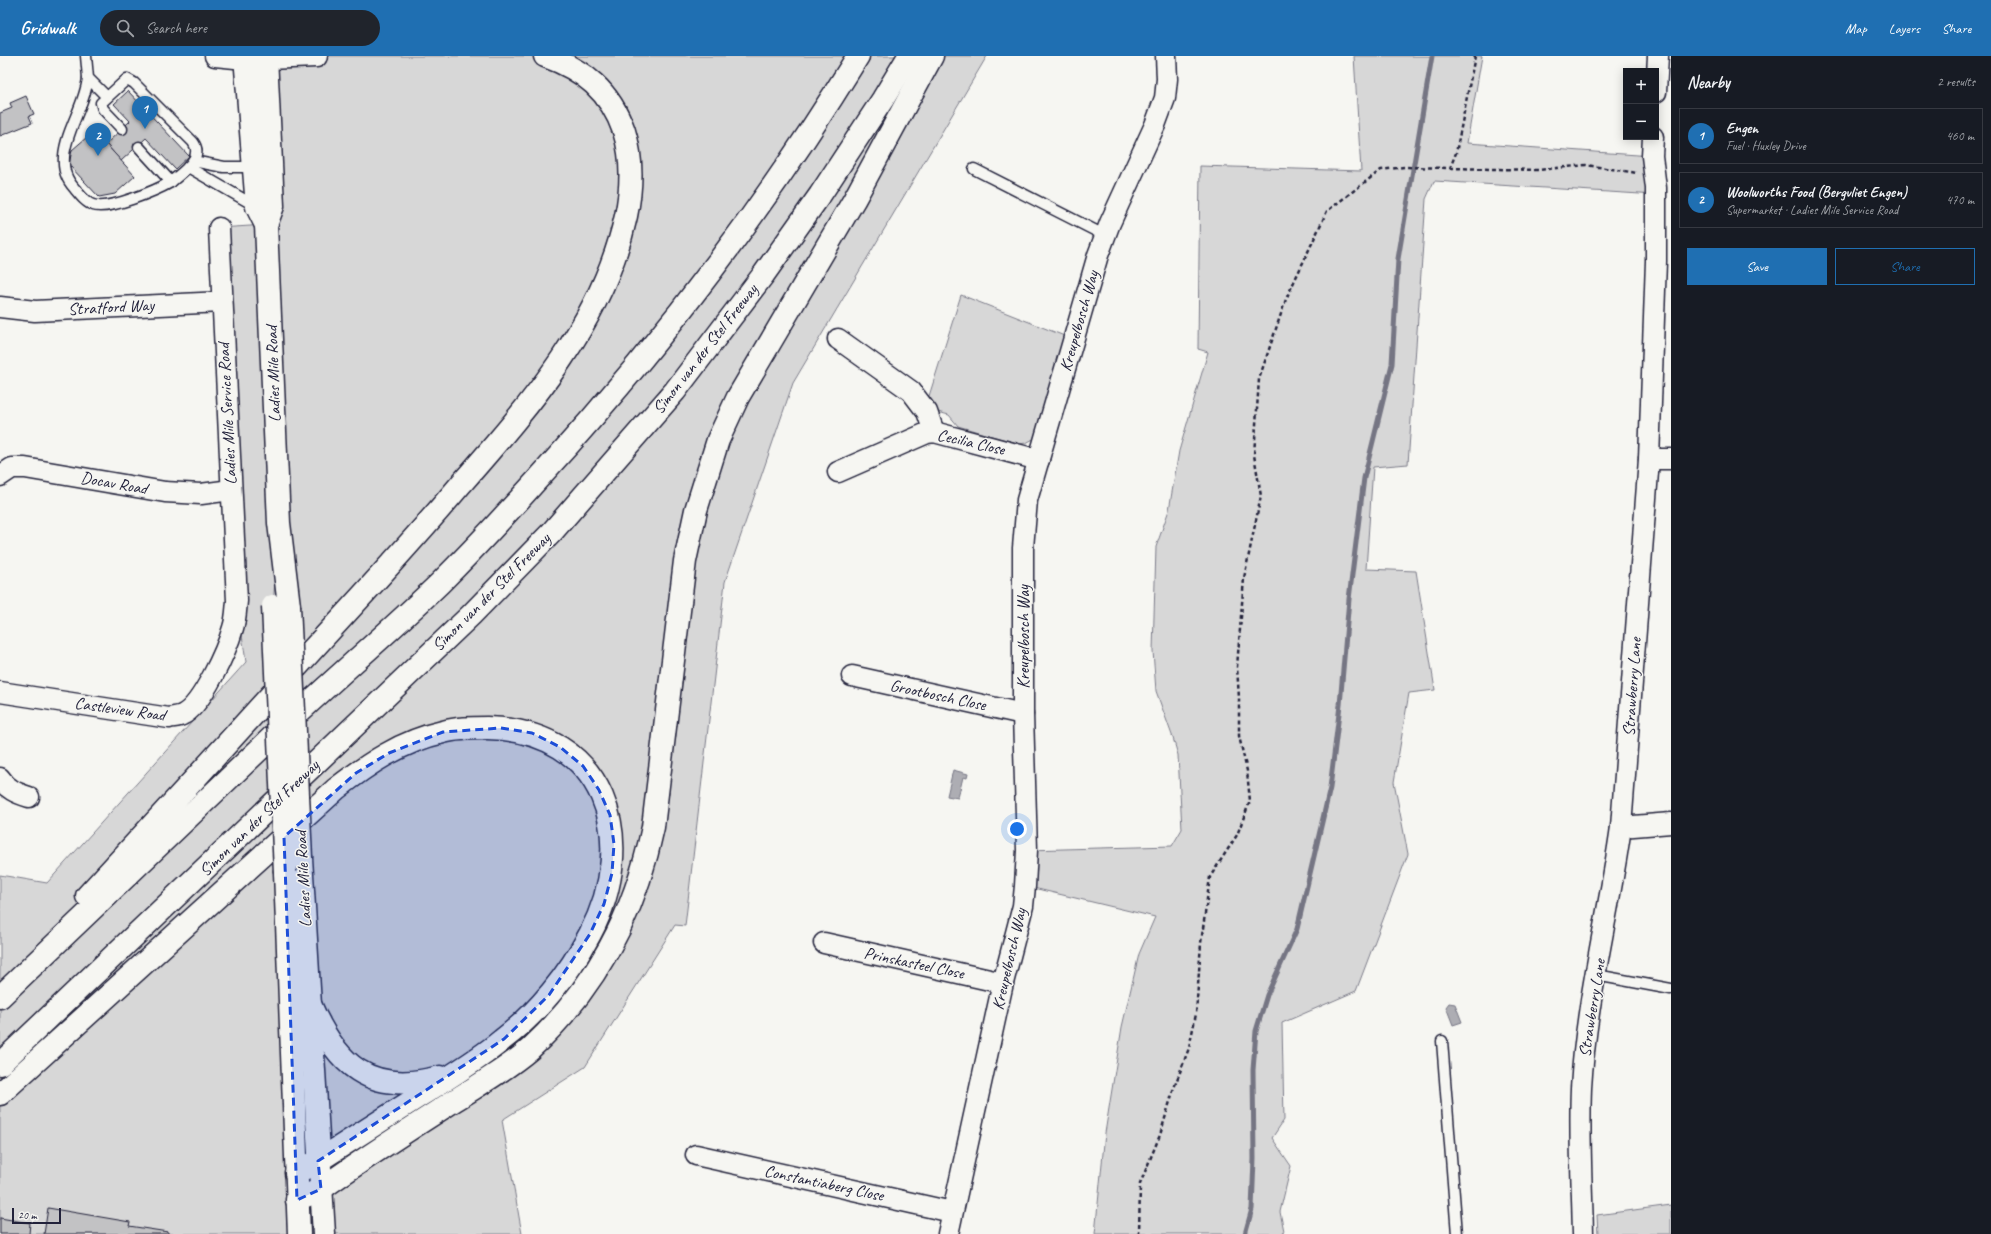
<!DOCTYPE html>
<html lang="en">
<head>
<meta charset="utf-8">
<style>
  body { margin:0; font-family:Caveat,sans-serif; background:#20242c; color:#f1f3f6 }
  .controls { position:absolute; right:12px; top:12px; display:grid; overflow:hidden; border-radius:0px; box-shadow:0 2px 10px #0003 }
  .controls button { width:36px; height:36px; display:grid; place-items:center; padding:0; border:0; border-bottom:1px solid #363941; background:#171b24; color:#f1f3f6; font:20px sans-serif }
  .scale { position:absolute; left:12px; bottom:10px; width:49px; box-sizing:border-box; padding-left:4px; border:2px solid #22223b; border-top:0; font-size:11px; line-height:14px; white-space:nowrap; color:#22223b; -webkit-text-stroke:3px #f6f6f2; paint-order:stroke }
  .you { position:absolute; left:1017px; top:773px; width:14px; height:14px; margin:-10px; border:3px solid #fff; border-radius:50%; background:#1a73e8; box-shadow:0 0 0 6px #1a73e833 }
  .badge { display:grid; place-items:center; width:26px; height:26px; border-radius:50%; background:#1f6fb2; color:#fff; font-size:13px; font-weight:700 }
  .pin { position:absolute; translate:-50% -33px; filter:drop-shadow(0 1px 2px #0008) }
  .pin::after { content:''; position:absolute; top:21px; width:14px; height:12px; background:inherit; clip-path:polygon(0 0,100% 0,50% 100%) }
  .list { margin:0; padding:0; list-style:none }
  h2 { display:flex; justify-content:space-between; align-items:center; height:52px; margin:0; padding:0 16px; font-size:17px }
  h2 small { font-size:13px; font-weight:400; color:#9ea1a6 }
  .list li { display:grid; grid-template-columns:26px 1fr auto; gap:12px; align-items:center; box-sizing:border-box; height:56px; margin:0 8px 8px; padding:0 8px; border:1px solid #363941; border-radius:0px }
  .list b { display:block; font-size:15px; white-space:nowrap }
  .list p { margin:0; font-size:13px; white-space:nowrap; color:#9ea1a6 }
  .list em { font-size:13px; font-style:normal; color:#9ea1a6 }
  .actions { display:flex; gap:8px; padding:12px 16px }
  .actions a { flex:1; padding:9px 0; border:1px solid #1f6fb2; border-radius:0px; text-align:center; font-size:14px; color:#1f6fb2 }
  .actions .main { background:#1f6fb2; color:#fff }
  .icon { flex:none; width:22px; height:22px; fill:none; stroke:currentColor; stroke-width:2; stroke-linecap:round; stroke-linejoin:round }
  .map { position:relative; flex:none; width:1671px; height:1178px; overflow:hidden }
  header { display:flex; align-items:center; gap:24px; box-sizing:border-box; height:56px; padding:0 20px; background:#1f6fb2; color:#fff }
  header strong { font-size:19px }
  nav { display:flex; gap:22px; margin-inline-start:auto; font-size:14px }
  .search { width:280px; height:36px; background:#20242c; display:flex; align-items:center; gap:10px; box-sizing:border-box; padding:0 14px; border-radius:22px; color:#9ea1a6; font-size:15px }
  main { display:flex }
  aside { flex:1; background:#171b24 }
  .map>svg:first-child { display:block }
</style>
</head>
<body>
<header>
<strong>Gridwalk</strong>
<div class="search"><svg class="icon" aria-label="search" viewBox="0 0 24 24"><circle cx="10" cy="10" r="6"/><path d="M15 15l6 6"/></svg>Search here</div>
<nav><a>Map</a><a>Layers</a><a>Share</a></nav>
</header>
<main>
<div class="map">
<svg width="1671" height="1178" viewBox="0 0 1671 1178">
  <rect width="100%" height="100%" fill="#f6f6f2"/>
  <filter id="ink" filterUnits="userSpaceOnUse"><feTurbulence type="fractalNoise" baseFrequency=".025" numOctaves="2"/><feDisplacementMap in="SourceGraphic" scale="8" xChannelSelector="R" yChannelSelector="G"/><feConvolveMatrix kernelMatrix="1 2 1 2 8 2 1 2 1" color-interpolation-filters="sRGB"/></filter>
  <g filter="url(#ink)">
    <g fill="#d7d7d7" stroke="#7c7c89">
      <path d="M245,0h742l-194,327 -68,199 -40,344 -10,-1 -90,142 -83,53 20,114h-198l-45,-708 -6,80 26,628h-299v-359l47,8 199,-221 -9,-61 -18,-373 47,-3z"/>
      <path d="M1354,0h128l-15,87 185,13 4,39 -222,-14 -8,18 -18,265 -35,3 -7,102 50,2 19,119 -26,3 -15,89 14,72 -52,137 -74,32 2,97 -12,18 19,28 -11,46 4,19 -2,3h-187l10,-101 17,-106 17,-73 16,-37 -130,-31 2,-36 145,-4 10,-17 -4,-74 -5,-17 -17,-47 -3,-40 3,-104 13,-37 10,-59 29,-99 -10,-3 2,-183 161,5z"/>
      <path d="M961,239l106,42 -30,100 -11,6 -7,1 -61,-18 -9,-11 -15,-4 -10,-12 5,-3z"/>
      <path d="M1671,1149v29h-73l-1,-19z"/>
    </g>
    <g fill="#adadb3" stroke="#757583">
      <path d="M953,714l15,4 -1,4 -4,-1 -5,21 -11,-2z"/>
      <path d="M1449,947l6,1 7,18 -9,3 -7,-18z"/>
    </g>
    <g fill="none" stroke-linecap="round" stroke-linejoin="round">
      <path stroke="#757583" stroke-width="5" d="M1245,1178l7,-25 2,-50 -1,-89 3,-39 11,-36 30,-66 33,-141 10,-83 9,-106 15,-121 28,-114 6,-105 34,-203"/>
    </g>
    <g fill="#c2c2c4" stroke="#22223b">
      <path d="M128,35l61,65 -14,13 -29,-31 -25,23 -15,-17 24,-23 -16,-17z"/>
      <path d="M26,40l8,18 -5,2 3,7 -32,13v-23l12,-5 -2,-5z"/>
      <path d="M94,75l41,45 -20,18 -16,3 -30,-32 3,-15z"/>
      <path d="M48,1152l82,14 -1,4 39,6v2h-124z"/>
      <path d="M0,1162l30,5 -1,11h-29z"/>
    </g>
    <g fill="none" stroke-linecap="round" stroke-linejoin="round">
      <g stroke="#22223b" stroke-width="13">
        <g id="service">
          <path d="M86,0l2,22 19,19"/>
          <path d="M88,22c-3,27 -22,52 -24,78 -1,14 2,23 11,33 5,6 11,14 18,16 15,6 64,-15 78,-23"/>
          <path d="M122,73l-19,-20 -2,-6 26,-24 7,4 59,59c12,16 -11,30 -22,40l-32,-35"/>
          <path d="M193,105l31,6h29"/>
          <path d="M188,111l69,40"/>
          <path d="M974,113l132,67"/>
          <path d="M1596,919l75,14"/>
          <path d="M1442,985l15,193"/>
        </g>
      </g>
      <g stroke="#22223b" stroke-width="23">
        <g id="minor">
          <path d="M215,0l30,3"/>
          <path d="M1656,36l2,-36"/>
          <path d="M0,251l35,4 187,-9"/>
          <path d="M838,283l73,52 16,21 7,20"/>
          <path d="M1649,403h22"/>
          <path d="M838,416l89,-39 7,-1 105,28"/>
          <path d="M0,420l12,-8h13l140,24 36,2 30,-4"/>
          <path d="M852,620l171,38"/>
          <path d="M0,636l169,26c4,-1 9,-1 13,-3 20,-9 45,-66 51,-87 3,-9 3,-18 4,-27l-18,-373"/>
          <path d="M0,722c7,11 16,15 29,19"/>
          <path d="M1621,771l50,-4"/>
          <path d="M824,887l179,40"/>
          <path d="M696,1099l256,57"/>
          <path d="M948,1178l55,-251 20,-77 2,-20 2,-36 -4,-136v-166l4,-48 71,-245 12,-32 45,-98 10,-27 2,-19 -1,-23"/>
          <path d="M1583,1178c-1,-48 -4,-98 -2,-146 5,-88 28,-174 40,-261l28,-368 7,-198v-73l-4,-32 1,-19"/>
        </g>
      </g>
      <g stroke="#22223b" stroke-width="25">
        <g id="secondary">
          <path d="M245,0l12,151 9,18"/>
          <path d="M266,0l7,150 -7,19 13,298 10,83"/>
          <path d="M301,802l23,376"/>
          <path d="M285,816l14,362"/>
        </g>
      </g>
      <g stroke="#22223b" stroke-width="25">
        <g id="motorway">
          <path d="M245,3l71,-3"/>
          <path d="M87,840c76,-82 151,-164 226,-247 50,-54 100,-108 148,-165 69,-79 142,-162 165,-268 6,-29 7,-57 -2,-85 -14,-40 -40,-61 -79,-75"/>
          <path d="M0,941c89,-84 176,-169 265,-253 57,-55 118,-106 175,-161 36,-36 71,-74 105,-112 117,-128 222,-267 313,-415"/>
          <path d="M309,946c27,63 60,94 131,75"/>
          <path d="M0,1008l471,-449 81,-83 123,-141 89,-117 56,-79 63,-96 26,-43"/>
          <path d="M0,1038l336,-305c32,-25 66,-48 107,-57 14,-4 29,-4 44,-4 119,2 153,111 103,206 -21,40 -52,79 -88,106 -25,21 -53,37 -81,55 -34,22 -69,44 -103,66l-22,12"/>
          <path d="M297,1144l24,-11c43,-31 89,-60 134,-89 25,-16 52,-31 75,-51 66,-61 105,-134 123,-222l32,-266 11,-51 22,-70 20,-43 116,-197 78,-144"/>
        </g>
      </g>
      <g stroke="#22223b" stroke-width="2.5" stroke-dasharray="4 3" stroke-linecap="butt">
        <path d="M1450,112l88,2 48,-5 51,8"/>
        <path d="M1139,1178l1,-50 20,-49 14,-47 15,-40 7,-34 5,-71 9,-66 27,-42 13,-34 -3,-30 -8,-35v-38l-2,-31 7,-89 17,-82 -7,-41 5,-76 27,-80 41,-88 54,-41 23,-3 46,1 6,-15 19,-97"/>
      </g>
      <use href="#service" stroke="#f6f6f2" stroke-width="10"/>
      <use href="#minor" stroke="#f6f6f2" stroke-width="20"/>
      <use href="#secondary" stroke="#f6f6f2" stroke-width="22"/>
      <use href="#motorway" stroke="#f6f6f2" stroke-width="22"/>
      <g stroke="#22223b" stroke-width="25" stroke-linecap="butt">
        <g id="secondary-bridge">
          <path d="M273,550l12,266"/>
          <path d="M289,550l12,252"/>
        </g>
      </g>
      <use href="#secondary-bridge" stroke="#f6f6f2" stroke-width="22"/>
    </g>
  </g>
  <path fill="#1d4ed8" fill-opacity="0.2" stroke="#1d4ed8" stroke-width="3" stroke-dasharray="8 5" stroke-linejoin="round" d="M501,672l31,5 28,14 23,19 16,24 11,25 4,29 -2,29 -8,31 -14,30 -41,61 -45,44 -186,122 3,28 -24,11 -13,-363 72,-64 33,-20 54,-21z"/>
  <g text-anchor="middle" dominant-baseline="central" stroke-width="3" stroke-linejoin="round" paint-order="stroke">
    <g font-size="17" fill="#22223b" stroke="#f6f6f2">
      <text transform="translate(111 251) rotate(-3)">Stratford Way</text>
      <text transform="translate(1079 265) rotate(-74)">Kreupelbosch Way</text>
      <text transform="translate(705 293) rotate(-52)">Simon van der Stel Freeway</text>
      <text transform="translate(273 318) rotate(-92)">Ladies Mile Road</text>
      <text transform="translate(227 358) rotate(-93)">Ladies Mile Service Road</text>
      <text transform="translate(971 386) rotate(13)">Cecilia Close</text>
      <text transform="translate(114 427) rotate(10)">Docav Road</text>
      <text transform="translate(491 536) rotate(-45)">Simon van der Stel Freeway</text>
      <text transform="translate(1023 581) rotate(-90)">Kreupelbosch Way</text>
      <text transform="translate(1632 631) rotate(-86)">Strawberry Lane</text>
      <text transform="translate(938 639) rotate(12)">Grootbosch Close</text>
      <text transform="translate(120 653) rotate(8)">Castleview Road</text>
      <text transform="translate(259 762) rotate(-44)">Simon van der Stel Freeway</text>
      <text transform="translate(303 823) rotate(-93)">Ladies Mile Road</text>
      <text transform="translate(1009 903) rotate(-77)">Kreupelbosch Way</text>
      <text transform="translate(914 907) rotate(12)">Prinskasteel Close</text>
      <text transform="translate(1592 952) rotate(-81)">Strawberry Lane</text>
      <text transform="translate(824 1127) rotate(12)">Constantiaberg Close</text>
    </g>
  </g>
</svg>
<div class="controls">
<button>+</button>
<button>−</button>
</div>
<div class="scale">20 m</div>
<div class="you"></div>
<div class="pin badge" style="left:145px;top:73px">1</div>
<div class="pin badge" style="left:98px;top:100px">2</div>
</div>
<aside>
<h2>Nearby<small>2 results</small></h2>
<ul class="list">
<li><span class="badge">1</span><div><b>Engen</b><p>Fuel · Huxley Drive</p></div><em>460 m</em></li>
<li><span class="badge">2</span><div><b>Woolworths Food (Bergvliet Engen)</b><p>Supermarket · Ladies Mile Service Road</p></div><em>470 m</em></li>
</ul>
<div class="actions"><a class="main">Save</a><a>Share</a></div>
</aside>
</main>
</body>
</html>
